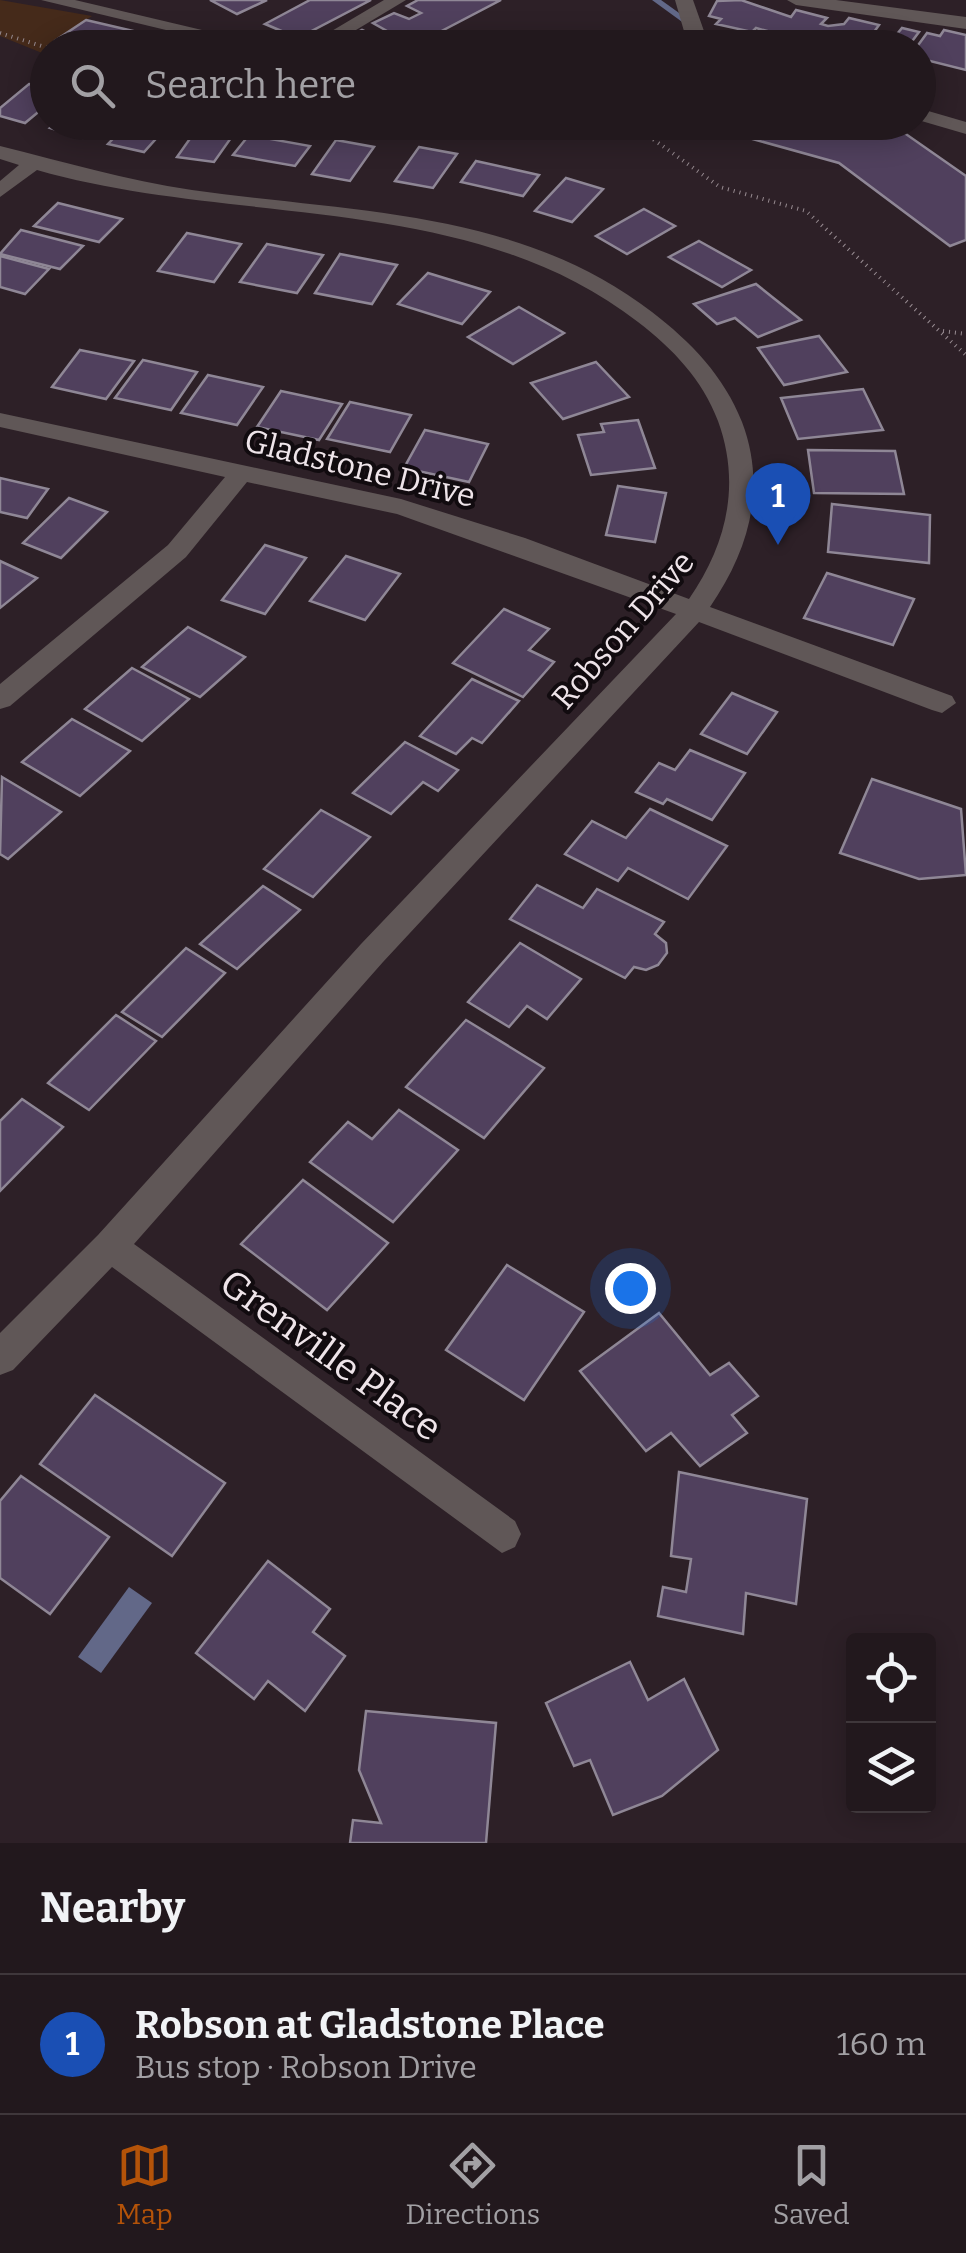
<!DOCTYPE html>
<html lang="en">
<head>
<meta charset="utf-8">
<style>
  body { margin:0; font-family:Bitter,serif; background:#2e252a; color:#f1f3f6 }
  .controls { position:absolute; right:30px; bottom:30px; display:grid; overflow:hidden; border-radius:10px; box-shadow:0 5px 25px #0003 }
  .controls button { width:90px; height:90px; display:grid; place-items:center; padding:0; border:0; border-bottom:2px solid #3f373b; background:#22181d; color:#f1f3f6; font:50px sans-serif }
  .you { position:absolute; left:630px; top:1288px; width:35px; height:35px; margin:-25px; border:8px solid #fff; border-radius:50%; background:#1a73e8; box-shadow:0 0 0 15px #1a73e833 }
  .badge { display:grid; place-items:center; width:65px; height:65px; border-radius:50%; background:#b45309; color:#fff; font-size:32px; font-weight:700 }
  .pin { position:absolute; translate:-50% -82px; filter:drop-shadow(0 2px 5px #0008) }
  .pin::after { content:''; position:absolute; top:52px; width:35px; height:30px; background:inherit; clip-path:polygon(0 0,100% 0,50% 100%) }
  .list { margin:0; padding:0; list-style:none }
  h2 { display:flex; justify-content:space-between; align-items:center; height:130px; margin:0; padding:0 40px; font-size:42px }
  h2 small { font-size:32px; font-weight:400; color:#a2a0a4 }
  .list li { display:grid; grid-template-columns:65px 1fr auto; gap:30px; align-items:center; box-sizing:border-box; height:140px; padding:0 40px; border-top:2px solid #3f373b }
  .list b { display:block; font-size:38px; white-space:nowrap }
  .list p { margin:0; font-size:32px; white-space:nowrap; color:#a2a0a4 }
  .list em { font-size:32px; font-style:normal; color:#a2a0a4 }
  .icon { flex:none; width:55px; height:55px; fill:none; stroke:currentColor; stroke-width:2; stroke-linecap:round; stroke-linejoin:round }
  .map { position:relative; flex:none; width:966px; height:1843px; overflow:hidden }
  .search { position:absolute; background:#22181d; box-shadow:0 5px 25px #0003; left:30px; right:30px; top:30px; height:110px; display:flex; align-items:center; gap:25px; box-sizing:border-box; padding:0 35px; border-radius:55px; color:#a2a0a4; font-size:38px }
  .sheet { height:270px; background:#22181d }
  nav { display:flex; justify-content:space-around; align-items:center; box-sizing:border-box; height:140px; border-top:2px solid #3f373b; background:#22181d; font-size:28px; color:#a2a0a4 }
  nav a { display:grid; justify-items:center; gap:5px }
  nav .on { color:#b45309 }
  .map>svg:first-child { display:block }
</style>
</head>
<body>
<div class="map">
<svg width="966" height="1843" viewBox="0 0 966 1843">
  <rect width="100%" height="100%" fill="#2d2027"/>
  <path fill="#452a1a" d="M0,0l92,16 -35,23 33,8 -42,1 -1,7 -47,-19z"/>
  <path fill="#626888" d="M129,1587l23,16 -51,70 -23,-16z"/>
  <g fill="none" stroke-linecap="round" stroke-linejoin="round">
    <path fill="#626888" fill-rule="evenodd" d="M652,0h9l67,48h-10z"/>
  </g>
  <g fill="#50405d" stroke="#8f8796" stroke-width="2.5">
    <path d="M210,0h57l-30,14z"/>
    <path d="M310,0h61l-73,38 -33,-14z"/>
    <path d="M418,0h83l-92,48h-56l-13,-7 22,-11 13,6 12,-5 -14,-8 21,-10 15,6 12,-6 -14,-7z"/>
    <path d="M741,0l50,17 5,-7 31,8 -6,6 7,2 16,-2 5,-6 30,7 -5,7 11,3 12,-1 5,-6 17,4 -12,16h-68l-19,-5 -14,5 -42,-14 3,-3 -11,-3 -4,4 -36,-8 5,-5 -12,-3 8,-15z"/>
    <path d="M86,20l120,28h-117l-33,-8z"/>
    <path d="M944,30l22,5v35l-48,-12 -2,-10 11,-15 13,3z"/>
    <path d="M29,84l19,5v15l-23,19 -25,-7v-8z"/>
    <path d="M57,122h44l-18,16 -33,-10z"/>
    <path d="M129,122h42l-27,30 -36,-8z"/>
    <path d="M691,122h185l27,10 63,44v64l-16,6 -111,-83z"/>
    <path d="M201,123l37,5 -24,34 -37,-5z"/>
    <path d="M249,135l61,11 -15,20 -62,-11z"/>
    <path d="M336,140l38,7 -24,34 -38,-7z"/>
    <path d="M419,147l38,7 -24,34 -38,-7z"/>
    <path d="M476,161l63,14 -16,21 -62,-14z"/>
    <path d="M566,178l37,11 -31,33 -37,-11z"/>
    <path d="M58,203l64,16 -23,23 -65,-16z"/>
    <path d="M644,209l31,17 -48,28 -31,-18z"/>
    <path d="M21,230l62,16 -23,23 -60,-15z"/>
    <path d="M187,233l54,11 -27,38 -56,-11z"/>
    <path d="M699,241l52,29 -29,17 -53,-30z"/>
    <path d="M267,244l56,11 -26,38 -57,-11z"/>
    <path d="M340,254l57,11 -25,39 -57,-11z"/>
    <path d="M0,256l49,13 -24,25 -25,-7z"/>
    <path d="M428,273l62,19 -28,32 -64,-20z"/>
    <path d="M756,284l45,36 -43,17 -23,-19 -18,6 -23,-20z"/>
    <path d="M519,307l45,26 -51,31 -45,-27z"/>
    <path d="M819,336l28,36 -63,13 -26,-37z"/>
    <path d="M80,350l54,11 -28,38 -54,-12z"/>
    <path d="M143,360l54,12 -26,38 -56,-12z"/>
    <path d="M596,362l33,35 -66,22 -32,-36z"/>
    <path d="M208,375l55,12 -26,38 -56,-12z"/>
    <path d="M863,389l20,41 -85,9 -17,-41z"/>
    <path d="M281,391l61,13 -23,36 -62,-13z"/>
    <path d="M350,402l61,13 -21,37 -63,-13z"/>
    <path d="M638,420l17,48 -64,7 -13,-40 26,-3 -3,-8z"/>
    <path d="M425,430l63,14 -19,38 -65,-14z"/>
    <path d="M808,450l87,1 9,43 -90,-1z"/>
    <path d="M0,478l48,11 -21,29 -27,-6z"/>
    <path d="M618,486l48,7 -11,49 -49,-7z"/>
    <path d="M69,498l38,14 -46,46 -38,-15z"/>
    <path d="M832,504l98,11 -1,48 -101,-11z"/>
    <path d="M265,545l41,13 -41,56 -43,-14z"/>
    <path d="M346,556l54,18 -35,46 -55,-19z"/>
    <path d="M0,561l37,17 -37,30z"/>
    <path d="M827,573l87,26 -21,46 -89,-27z"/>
    <path d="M504,609l45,20 -20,21 25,12 -31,35 -70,-34z"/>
    <path d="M188,627l57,30 -45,40 -58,-30z"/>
    <path d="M132,668l57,31 -47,42 -57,-32z"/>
    <path d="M472,679l47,22 -37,42 -10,-5 -16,16 -36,-18z"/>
    <path d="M732,693l45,19 -30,42 -46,-20z"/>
    <path d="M72,719l58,32 -50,45 -58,-34z"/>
    <path d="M405,742l53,28 -20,21 -15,-9 -32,32 -38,-21z"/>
    <path d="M690,750l55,23 -33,47 -45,-21 -4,5 -27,-12 23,-29 16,7z"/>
    <path d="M2,777l59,35 -53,47 -8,-5z"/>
    <path d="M872,779l89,30 5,66 -47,4 -79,-26z"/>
    <path d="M650,809l77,37 -39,53 -60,-31 -10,13 -53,-27 27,-33 34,17z"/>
    <path d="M321,810l49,27 -57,60 -49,-28z"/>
    <path d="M537,885l46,23 14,-19 67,33 -9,12 11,9 1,10 -9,12 -12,5 -12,-3 -9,11 -115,-59z"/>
    <path d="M263,886l37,24 -63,59 -37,-25z"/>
    <path d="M520,943l61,36 -34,40 -20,-13 -18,21 -41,-25z"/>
    <path d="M186,948l39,25 -63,64 -40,-25z"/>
    <path d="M116,1015l40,26 -67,69 -41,-27z"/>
    <path d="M466,1020l78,48 -60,70 -78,-51z"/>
    <path d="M22,1099l41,28 -63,64v-70z"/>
    <path d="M399,1110l59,40 -65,72 -83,-60 38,-40 24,17z"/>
    <path d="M303,1180l85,63 -61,67 -86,-66z"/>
    <path d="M507,1265l77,47 -60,88 -78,-50z"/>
    <path d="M659,1313l51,62 19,-12 29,33 -26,19 15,18 -47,33 -29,-33 -25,18 -66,-80z"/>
    <path d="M95,1395l130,88 -53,73 -132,-92z"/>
    <path d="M679,1472l128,27 -11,105 -50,-11 -3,41 -85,-18 5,-29 23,5 5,-33 -20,-3z"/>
    <path d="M21,1476l88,61 -59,77 -50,-36v-77z"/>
    <path d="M268,1561l62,48 -17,23 32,24 -40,55 -37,-30 -14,18 -58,-46z"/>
    <path d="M630,1662l18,38 36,-21 34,71 -56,46 -49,19 -23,-55 -16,6 -28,-63z"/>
    <path d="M366,1711l130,12 -10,120h-136l3,-23 28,3 -22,-53z"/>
  </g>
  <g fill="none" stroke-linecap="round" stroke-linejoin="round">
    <g stroke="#978b91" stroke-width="4" stroke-dasharray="1 5" stroke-linecap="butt">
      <path d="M0,33l48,15"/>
      <path d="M629,122l91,65 86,24 160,144"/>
      <path d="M943,331l23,3"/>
    </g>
    <g fill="#605757" fill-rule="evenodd">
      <path d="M41,0h34l203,48h-37z"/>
      <path d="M384,0h22l-80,48h-23z"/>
      <path d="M675,0h18l17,48 -22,-3z"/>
      <path d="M787,0h49l130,17v12l-170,-24z"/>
      <path d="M918,108l48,14v12l-48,-14z"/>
      <path d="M0,146c64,16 126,34 192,44 160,23 326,19 460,122 39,30 72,64 90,110 25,66 7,128 -32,185l242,89 4,7 -14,10 -10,-3 -233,-88 -316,340 -249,282 381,277 6,13 -6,13 -13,6 -390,-286 -99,103 -13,5v-42l98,-98 263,-291 315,-330 -279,-100 -150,-32 -61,75 -176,149 -10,3v-25l168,-139 57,-68 -225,-50v-14l401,86 124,39 164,61c38,-55 52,-115 29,-178 -16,-42 -45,-72 -80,-99 -170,-132 -403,-95 -601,-152l-37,27v-16l19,-16 -19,-6z"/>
    </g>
  </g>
  <g text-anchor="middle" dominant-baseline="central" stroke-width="8" stroke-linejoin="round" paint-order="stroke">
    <g font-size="32" fill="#eee4e9" stroke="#110b0f">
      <text transform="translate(360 468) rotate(14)">Gladstone Drive</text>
      <text transform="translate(623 630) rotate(-49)">Robson Drive</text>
    </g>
    <g font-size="38" fill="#eee4e9" stroke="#110b0f">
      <text transform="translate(331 1355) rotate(36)">Grenville Place</text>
    </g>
  </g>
</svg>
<div class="controls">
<button><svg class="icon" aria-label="locate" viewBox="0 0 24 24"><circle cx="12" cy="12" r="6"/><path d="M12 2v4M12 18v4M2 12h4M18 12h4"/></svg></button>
<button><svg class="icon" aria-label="layers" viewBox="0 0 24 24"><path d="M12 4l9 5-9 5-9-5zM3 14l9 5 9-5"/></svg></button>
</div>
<div class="you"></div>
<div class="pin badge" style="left:778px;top:545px;background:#1a4fb4">1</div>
<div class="search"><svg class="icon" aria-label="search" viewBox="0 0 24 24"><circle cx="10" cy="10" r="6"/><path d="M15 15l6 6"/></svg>Search here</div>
</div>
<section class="sheet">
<h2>Nearby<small></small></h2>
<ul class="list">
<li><span class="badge" style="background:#1a4fb4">1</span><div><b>Robson at Gladstone Place</b><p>Bus stop · Robson Drive</p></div><em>160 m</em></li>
</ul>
</section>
<nav>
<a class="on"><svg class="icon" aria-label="map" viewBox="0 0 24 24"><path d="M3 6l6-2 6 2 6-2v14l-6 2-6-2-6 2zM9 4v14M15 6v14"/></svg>Map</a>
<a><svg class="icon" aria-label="directions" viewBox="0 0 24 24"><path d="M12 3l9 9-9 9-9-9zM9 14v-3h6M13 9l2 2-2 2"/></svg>Directions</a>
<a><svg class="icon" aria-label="saved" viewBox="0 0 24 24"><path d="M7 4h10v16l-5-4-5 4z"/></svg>Saved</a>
</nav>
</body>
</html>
